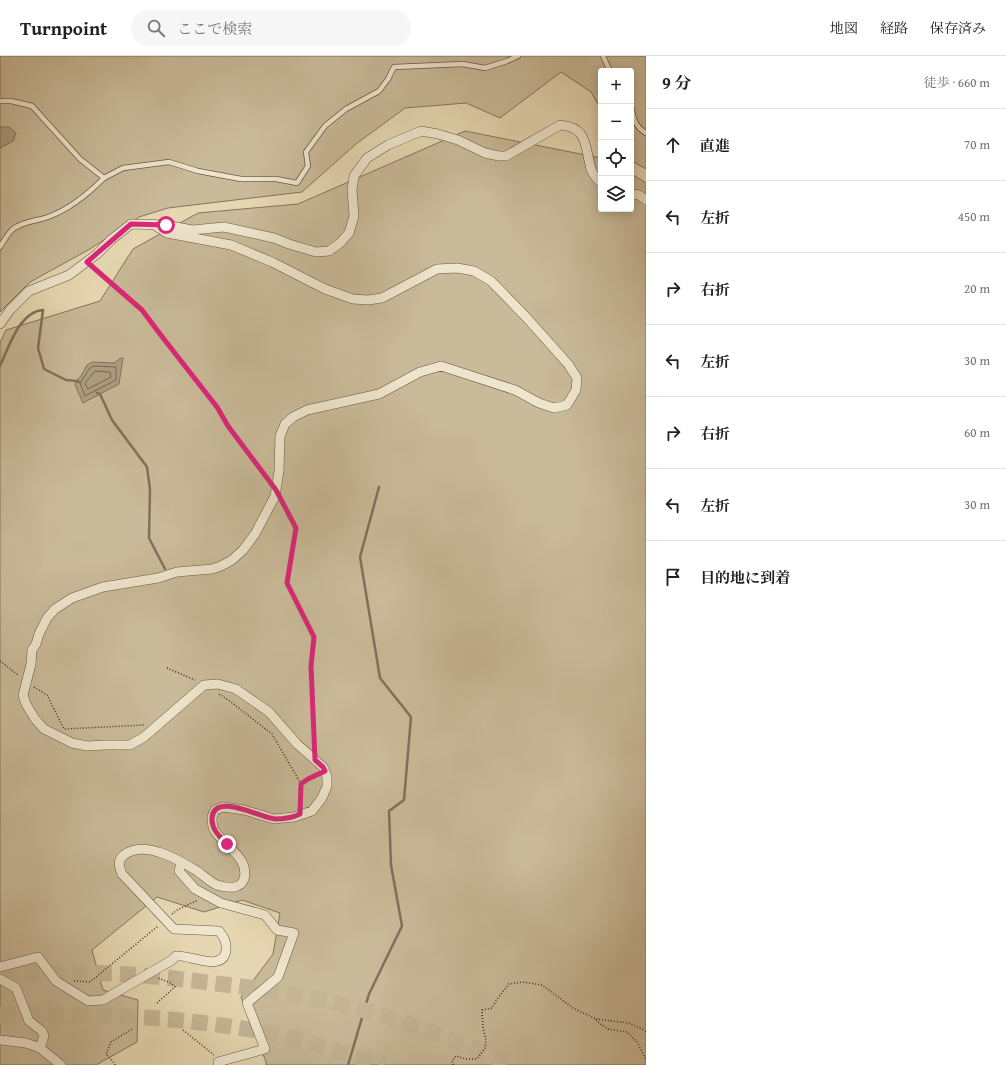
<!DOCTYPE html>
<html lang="ja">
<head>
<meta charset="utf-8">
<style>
  body { margin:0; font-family:"Gentium Book Plus","Noto Serif JP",serif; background:#f6f6f6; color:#202124 }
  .controls { position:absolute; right:12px; top:12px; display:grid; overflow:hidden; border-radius:4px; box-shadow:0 2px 10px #0003 }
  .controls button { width:36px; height:36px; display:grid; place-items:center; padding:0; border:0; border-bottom:1px solid #e0e0e0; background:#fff; color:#202124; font:20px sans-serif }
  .stop { position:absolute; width:12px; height:12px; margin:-9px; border:3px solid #db2777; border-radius:50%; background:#fff }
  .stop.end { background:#db2777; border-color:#fff; box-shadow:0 1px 4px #0008 }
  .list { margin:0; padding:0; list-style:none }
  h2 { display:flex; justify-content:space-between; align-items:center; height:52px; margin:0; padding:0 16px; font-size:17px }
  h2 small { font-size:13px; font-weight:400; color:#757577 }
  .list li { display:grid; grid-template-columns:26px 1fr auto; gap:12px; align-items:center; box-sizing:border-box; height:72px; padding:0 16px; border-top:1px solid #e0e0e0 }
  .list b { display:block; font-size:15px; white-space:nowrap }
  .list em { font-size:13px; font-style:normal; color:#757577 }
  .icon { flex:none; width:22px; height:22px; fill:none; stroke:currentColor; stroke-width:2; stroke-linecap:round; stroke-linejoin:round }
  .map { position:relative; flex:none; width:646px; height:1009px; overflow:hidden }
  header { display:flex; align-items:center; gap:24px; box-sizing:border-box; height:56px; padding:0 20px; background:#fff; border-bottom:1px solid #e0e0e0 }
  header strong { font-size:19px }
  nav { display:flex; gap:22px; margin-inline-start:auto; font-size:14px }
  .search { width:280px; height:36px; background:#f6f6f6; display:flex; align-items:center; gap:10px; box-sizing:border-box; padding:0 14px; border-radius:22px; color:#757577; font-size:15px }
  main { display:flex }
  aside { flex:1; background:#fff }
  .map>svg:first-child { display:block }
</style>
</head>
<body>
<header>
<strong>Turnpoint</strong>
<div class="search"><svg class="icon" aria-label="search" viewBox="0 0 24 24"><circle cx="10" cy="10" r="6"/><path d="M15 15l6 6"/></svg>ここで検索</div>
<nav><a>地図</a><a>経路</a><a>保存済み</a></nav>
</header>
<main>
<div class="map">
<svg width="646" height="1009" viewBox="0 0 646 1009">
  <rect width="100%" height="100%" fill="#e5d7b1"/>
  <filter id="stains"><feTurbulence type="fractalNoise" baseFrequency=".005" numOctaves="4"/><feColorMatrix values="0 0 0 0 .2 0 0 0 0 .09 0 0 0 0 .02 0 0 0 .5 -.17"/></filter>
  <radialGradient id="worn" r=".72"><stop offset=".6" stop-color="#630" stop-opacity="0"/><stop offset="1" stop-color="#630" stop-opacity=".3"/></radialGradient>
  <g fill="#c9ba99" stroke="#84745e">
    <path d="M0,0h646v113l-14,-8 -1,-2v-88h-30v38l-10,-17 -30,-20 -61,46 -34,-15 -61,5 -49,36 -54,48 -134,16 -29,9 -49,32 -60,33 -30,30z"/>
    <path d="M465,75l136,27v51h30v-35l15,9v882h-380v-3l-25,-65 32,-43 7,-41 -38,-13 -38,12 -47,-15 -65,53 11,40 35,10 -1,42 -41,23h-96v-722l6,-13 94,-29 33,-52 65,-36 100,-9z"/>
  </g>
  <g fill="#ad9e81" stroke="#81715b">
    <path d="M0,71h9l7,6 -3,8 -13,7z"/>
    <path d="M121,302h2l-4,26 -36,19 -8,-18 1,-4 5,-5 6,-11 6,-3 21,1z"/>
  </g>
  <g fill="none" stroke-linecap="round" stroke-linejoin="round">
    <g stroke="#766652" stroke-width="1">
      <path d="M94,310l22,1v13l-31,16 -5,-13 10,-15z"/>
      <path d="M95,315l15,1 1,5 -23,12 -3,-5z"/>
    </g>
    <g stroke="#81715b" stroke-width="2.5">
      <path d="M0,310c9,-19 19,-54 43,-56l-5,38 6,21 22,11 10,1 3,1"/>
      <path d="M97,337l3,1 12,26 35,47 3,22 -1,49 16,31"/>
      <path d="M348,1009l21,-71 33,-68 -11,-61 -2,-54 15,-11 7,-83 -31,-39 -20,-121 19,-70"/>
    </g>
    <g stroke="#c4b595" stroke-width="16" stroke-dasharray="16 8" stroke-linecap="butt">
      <path d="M0,919c74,-6 147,-1 220,9 39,4 78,10 117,19 60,15 119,37 176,62"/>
      <path d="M0,959c93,-2 187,1 279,20 36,8 70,19 105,30"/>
    </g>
    <g stroke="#685846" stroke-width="6">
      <g id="lane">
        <path d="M603,0l7,15"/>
        <path d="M0,45h11l21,5 48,53 24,19 19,-10 46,-6 29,9 43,8h35l21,4 11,-17 -2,-14 19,-26 21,-17 33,-18 9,-12 6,-12 69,-3 22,4 22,-7 11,-5"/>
        <path d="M631,50c2,11 4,21 15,27"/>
        <path d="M0,191c4,-6 8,-14 13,-18 10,-8 24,-8 35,-12 22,-8 40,-23 56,-39"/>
      </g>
    </g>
    <g stroke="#685846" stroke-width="10">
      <g id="street">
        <path d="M631,138l8,1 7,5"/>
        <path d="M0,268l10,-14 19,-19 40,-16 28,-21 14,-14 20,-16 35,1 26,5 32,-3 50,11 15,6 27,8 13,-1 11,-8 9,-10 5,-17 -2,-26 2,-14 13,-18 21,-13 33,-14 17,3 20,6 27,13 14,3h7l54,-31c27,2 25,20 30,40 1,7 6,13 11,18"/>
        <path d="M181,806l-2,9 16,18 26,14 44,12 12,15 17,3 -16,44 -31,26 18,46 -47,13v3"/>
        <path d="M0,911l38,-10 18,24 32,20 15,-1 57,-33 12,-7 4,-4c12,-2 46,17 50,-5 1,-9 -2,-14 -7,-20l-45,-2 -52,-55c-3,-7 -5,-14 2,-19 20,-16 55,5 73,16 7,5 13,11 20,14 9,3 23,5 27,-6 6,-21 -20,-33 -29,-48 -3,-4 -3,-9 -3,-14l3,-7 8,-3 21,3 30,9 20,-2 18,-6 10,-13 5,-12v-9l-4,-10 -26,-23 -28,-32 -33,-23 -18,-5 -14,1 -60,52 -14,8h-25l-18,1 -15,-3 -28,-14 -9,-10 -9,-15 -3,-9 8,-31 1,-14 4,-6 3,-10 8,-16 8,-9 17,-11 31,-11 55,-9 19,-6 35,-3 9,-3 11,-6 11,-10 12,-16 20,-38 4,-25 1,-35 5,-12 8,-7 14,-7 72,-16 41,-22 21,-6 74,24 24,13 15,5 13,-3 9,-15 1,-12 -9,-14 -42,-47 -35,-36 -17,-10 -17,-3 -20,1 -55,29 -14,2 -15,-1 -28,-10 -53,-27 -41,-17 -64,-12 -14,-9"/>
        <path d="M0,923l16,9 13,33 13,10 2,5 -4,12"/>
        <path d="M0,984l26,3 14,5 21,17"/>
      </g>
    </g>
    <g stroke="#3f2e23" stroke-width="1.5" stroke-dasharray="1 2" stroke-linecap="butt">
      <path d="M94,212l48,42 75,97 11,19 41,55"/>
      <path d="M283,446l14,26 -10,55 27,54 -3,29 4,81"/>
      <path d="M0,605l18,14"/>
      <path d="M167,612l28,12"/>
      <path d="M34,631l13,8 17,34 81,-4"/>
      <path d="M219,638l12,8 41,32 29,50 -1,22"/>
      <path d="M301,728l17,-9"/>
      <path d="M172,858l7,-5 19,-9"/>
      <path d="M74,925l16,1 68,-56"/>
      <path d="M157,947l18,-16 -4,-4 -13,-5"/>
      <path d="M596,963l33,4 17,8"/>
      <path d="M183,974l31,25"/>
      <path d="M115,1009v-1l-9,-10 5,-12 21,-13"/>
      <path d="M453,1009l-1,-4 4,-5 10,3h11l8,-11 1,-8 -3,-12 -1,-18 10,-2 5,-9 12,-15 14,-2 19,3 31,23 23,11 3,4 9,6 19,3 10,10 9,18"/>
    </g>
    <use href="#lane" stroke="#eee5cc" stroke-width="4.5"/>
    <use href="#street" stroke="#eee5cc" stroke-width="9"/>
  </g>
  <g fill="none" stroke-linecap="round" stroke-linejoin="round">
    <path stroke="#db2777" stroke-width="5" d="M166,169l-35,-1 -44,38 55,48 18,24 57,73 11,19 48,64 20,38 -9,55 27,54 -3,29 4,94 8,7 2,4 -17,8 -7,5 -1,30c-8,4 -16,5 -25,5 -12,0 -61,-28 -63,-1 -1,11 8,19 15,26"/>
  </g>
  <rect width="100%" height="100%" filter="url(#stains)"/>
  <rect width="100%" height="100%" fill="url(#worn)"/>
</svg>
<div class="controls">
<button>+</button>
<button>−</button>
<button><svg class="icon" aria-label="locate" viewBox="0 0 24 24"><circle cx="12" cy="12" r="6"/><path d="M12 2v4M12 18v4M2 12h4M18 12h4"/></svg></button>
<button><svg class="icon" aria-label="layers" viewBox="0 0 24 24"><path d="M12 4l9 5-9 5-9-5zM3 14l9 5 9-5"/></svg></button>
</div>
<div class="stop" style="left:166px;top:169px"></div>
<div class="stop end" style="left:227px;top:788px"></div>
</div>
<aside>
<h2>9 分<small>徒歩 · 660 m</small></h2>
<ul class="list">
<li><svg class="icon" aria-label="ahead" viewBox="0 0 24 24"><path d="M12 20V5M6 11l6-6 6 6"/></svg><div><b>直進</b></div><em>70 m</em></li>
<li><svg class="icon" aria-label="left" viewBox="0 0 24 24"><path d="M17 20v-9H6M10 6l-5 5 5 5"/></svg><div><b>左折</b></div><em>450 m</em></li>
<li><svg class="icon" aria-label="right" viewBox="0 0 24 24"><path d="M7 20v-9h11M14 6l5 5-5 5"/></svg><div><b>右折</b></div><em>20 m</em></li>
<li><svg class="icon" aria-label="left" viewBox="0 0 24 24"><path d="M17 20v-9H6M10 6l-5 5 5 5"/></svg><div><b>左折</b></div><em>30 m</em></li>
<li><svg class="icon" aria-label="right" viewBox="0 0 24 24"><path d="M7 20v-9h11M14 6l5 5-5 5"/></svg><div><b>右折</b></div><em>60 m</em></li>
<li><svg class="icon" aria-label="left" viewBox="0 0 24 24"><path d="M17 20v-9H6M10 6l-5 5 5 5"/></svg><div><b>左折</b></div><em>30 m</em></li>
<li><svg class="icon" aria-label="arrive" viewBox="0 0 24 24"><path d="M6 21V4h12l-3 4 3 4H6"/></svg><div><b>目的地に到着</b></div></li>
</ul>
</aside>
</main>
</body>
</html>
